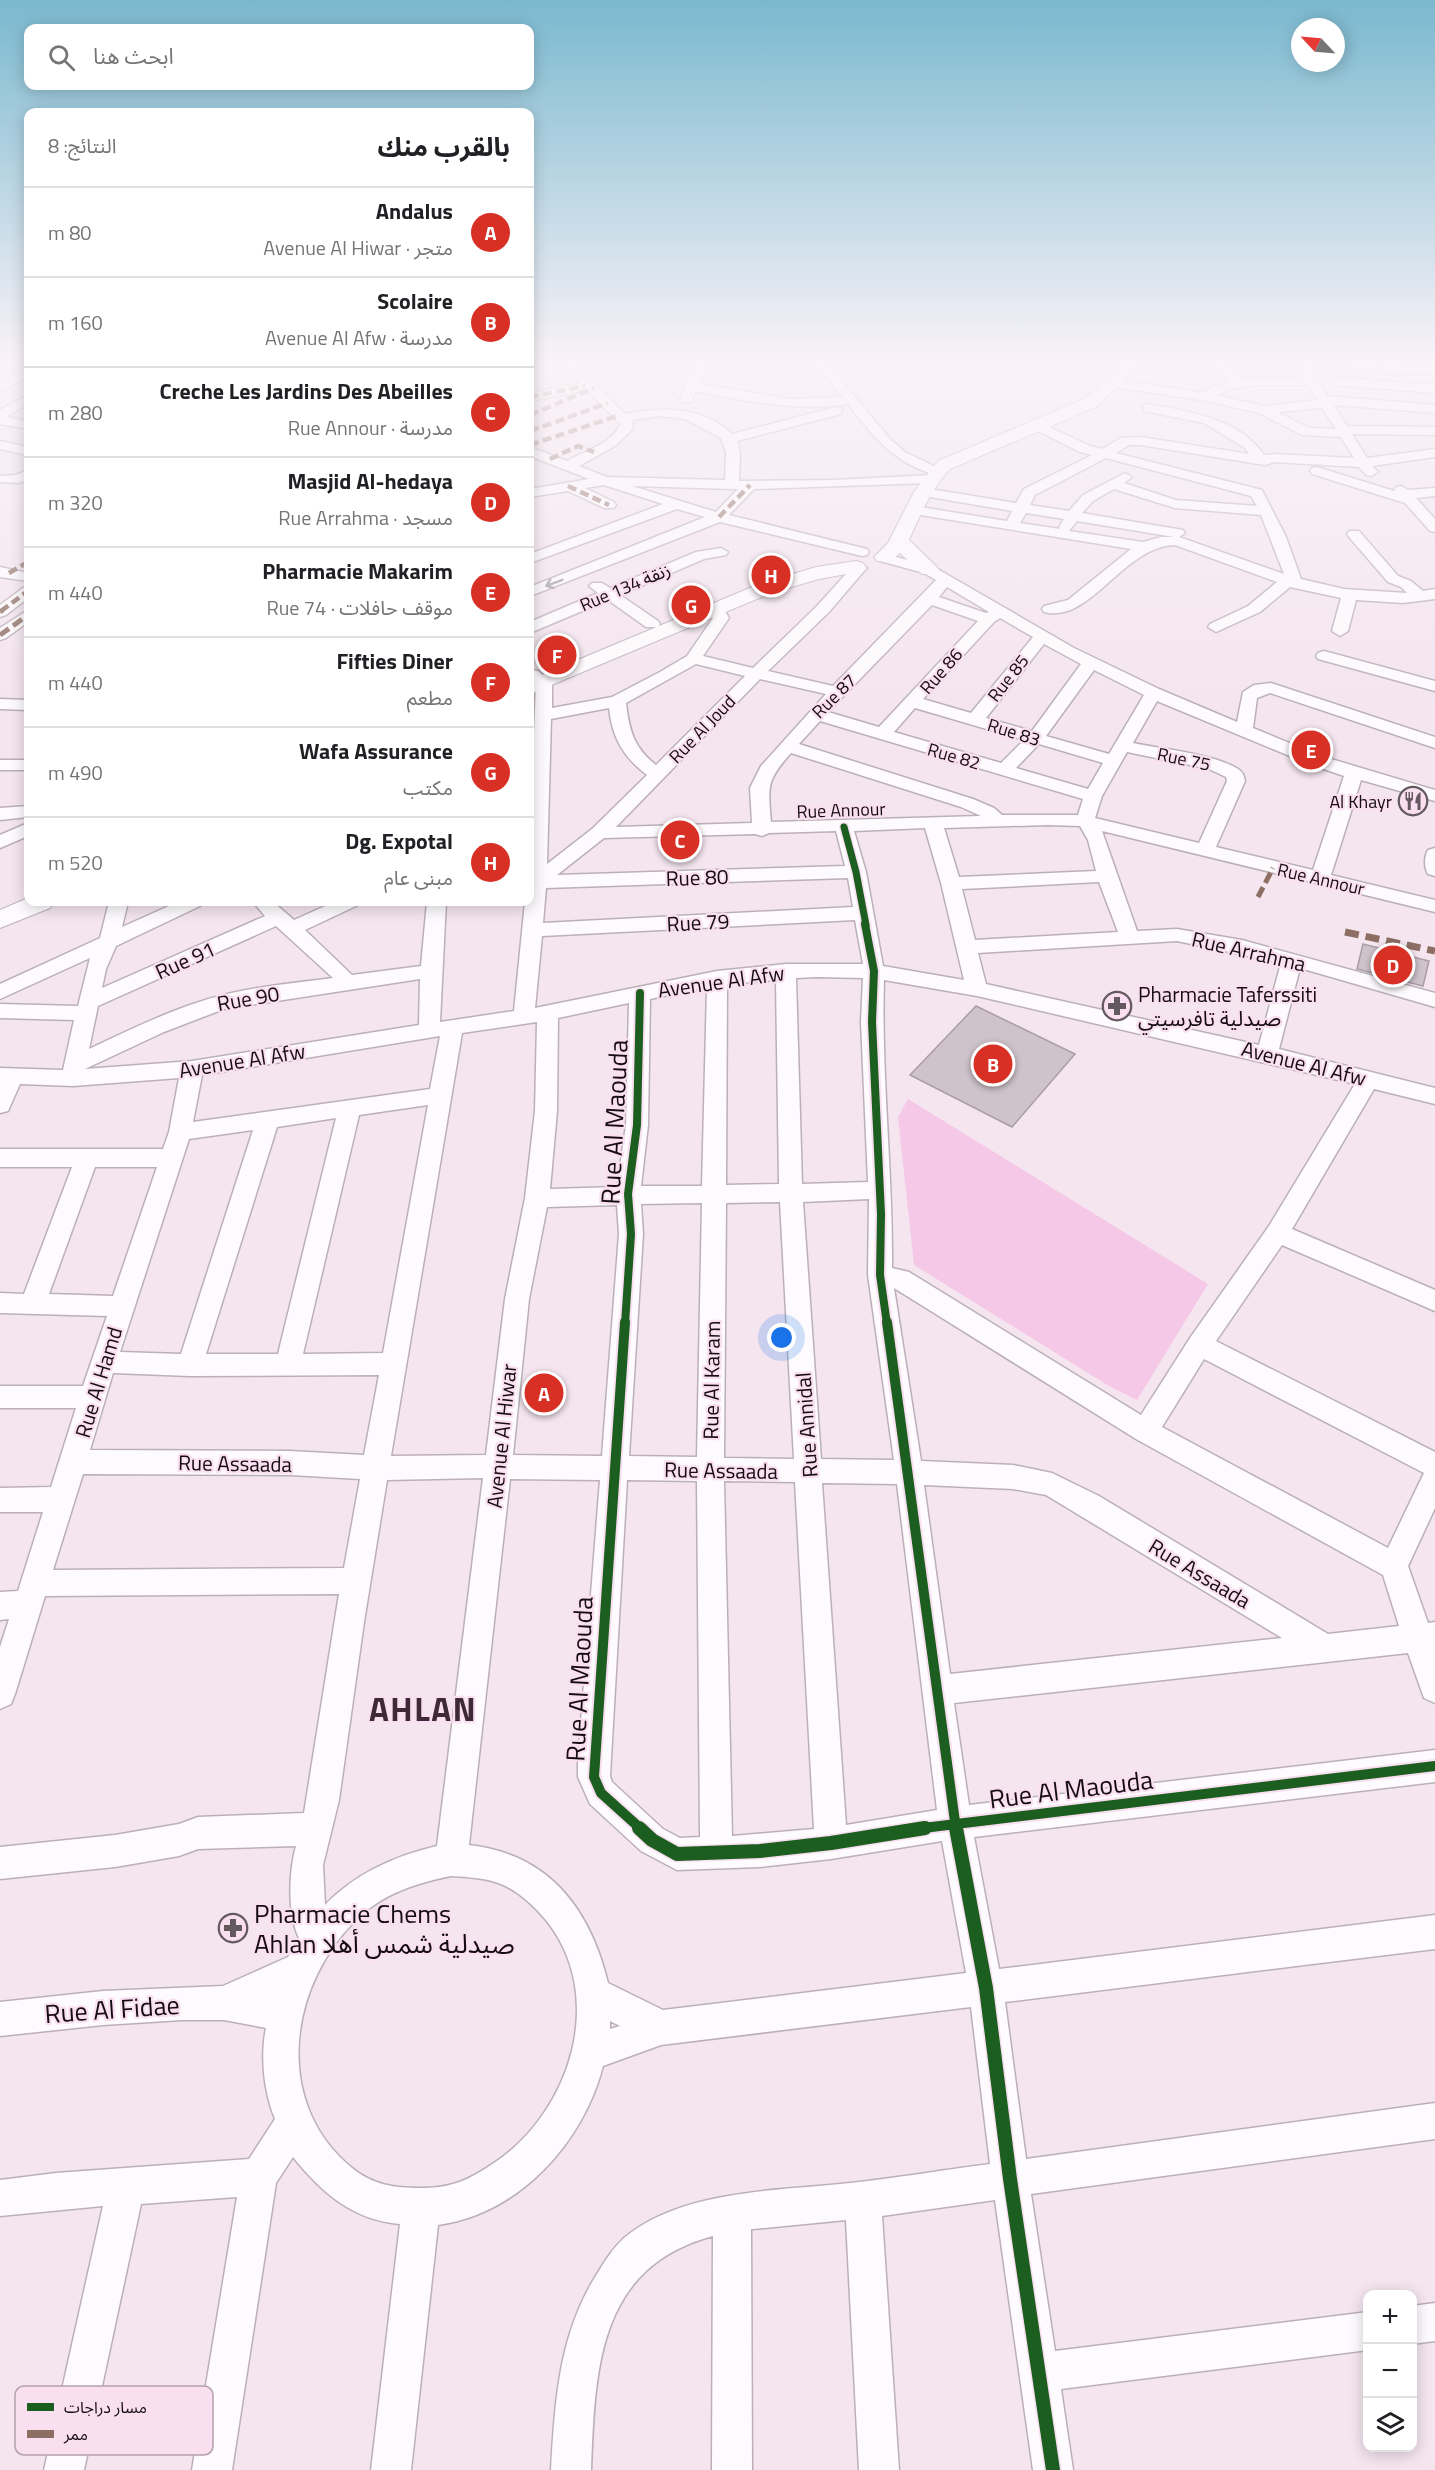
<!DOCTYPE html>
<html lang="ar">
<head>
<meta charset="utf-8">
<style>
  body { margin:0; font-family:"Titillium Web","Noto Sans Arabic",sans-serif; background:#f2f2f2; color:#202124; direction:rtl }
  .controls { position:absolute; right:18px; bottom:18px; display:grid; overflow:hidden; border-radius:12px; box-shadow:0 3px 15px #0003 }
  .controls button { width:54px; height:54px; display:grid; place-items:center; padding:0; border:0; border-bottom:2px solid #e0e0e0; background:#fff; color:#202124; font:30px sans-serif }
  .compass { position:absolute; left:1291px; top:18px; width:54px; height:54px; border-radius:50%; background:#fff; box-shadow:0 3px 15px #0003; rotate:296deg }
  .you { position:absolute; left:782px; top:1338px; width:21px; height:21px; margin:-15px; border:4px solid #fff; border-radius:50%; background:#1a73e8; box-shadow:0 0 0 9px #1a73e833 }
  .badge { display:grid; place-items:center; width:39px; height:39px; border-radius:50%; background:#d93025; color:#fff; font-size:20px; font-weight:700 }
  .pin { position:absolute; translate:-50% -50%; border:3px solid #fff; box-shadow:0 2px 6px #0006 }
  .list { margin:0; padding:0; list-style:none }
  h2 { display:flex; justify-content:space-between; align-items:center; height:78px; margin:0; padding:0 24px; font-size:26px }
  h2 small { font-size:20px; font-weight:400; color:#757577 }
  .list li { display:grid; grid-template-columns:39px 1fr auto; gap:18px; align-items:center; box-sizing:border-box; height:90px; padding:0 24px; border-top:2px solid #e0e0e0 }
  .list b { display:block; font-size:22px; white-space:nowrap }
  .list p { margin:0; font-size:20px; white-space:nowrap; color:#757577 }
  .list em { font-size:20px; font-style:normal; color:#757577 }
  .icon { flex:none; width:33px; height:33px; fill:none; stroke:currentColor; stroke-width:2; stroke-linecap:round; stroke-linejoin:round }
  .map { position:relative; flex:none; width:1435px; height:2470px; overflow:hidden; direction:ltr }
  .search { position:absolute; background:#fff; box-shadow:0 3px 15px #0003; left:24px; top:24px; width:510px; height:66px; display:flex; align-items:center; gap:15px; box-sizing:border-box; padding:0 21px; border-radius:12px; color:#757577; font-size:22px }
  .panel { position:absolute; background:#fff; box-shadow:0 3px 15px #0003; left:24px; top:108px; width:510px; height:798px; border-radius:12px; direction:rtl }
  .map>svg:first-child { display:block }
</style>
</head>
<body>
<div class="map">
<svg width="1435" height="2470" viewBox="0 0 1435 2470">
  <rect width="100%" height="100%" fill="#f4e5ef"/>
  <g fill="#f6c8e7">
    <path d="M1012,363h110l-14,16z"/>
    <path d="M908,1099l300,185 -71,116 -28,-14 -195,-121 -16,-148z"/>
  </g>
  <g fill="#cfc3cb" stroke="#aa9ea6" stroke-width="1.5">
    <path d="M1363,944l66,17 -6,25 -66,-17z"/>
    <path d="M976,1006l99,48 -63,73 -102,-52z"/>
  </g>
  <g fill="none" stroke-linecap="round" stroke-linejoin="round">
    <g stroke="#bcb0b8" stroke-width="3">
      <g id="minor">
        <path d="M561,363h13l51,51c37,-7 78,-8 107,20l104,-27 5,1 1,3 -1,3 -104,27 3,11 -1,29 95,-1 97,-5 7,4 -7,4 -177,6 -25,26 138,34 2,3 -2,3 -5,1 -142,-34 -190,74v-9l175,-70 -28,-8 -147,54v-9l133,-50 -59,-19 -19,3 29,14 2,3 -2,3h-10l-36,-17 -38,6v-8l59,-10 -59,-23v-9l37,14c16,-9 48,-19 53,-37l-33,-34 -57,11v-8l50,-10zM659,416l26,3 36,19 5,14 -1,28 -118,-3 -28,-11 36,-20 18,-17 -1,-9zM632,486l100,3h6l-22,23z"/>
        <path d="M695,363h12l-8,21 92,15 52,-2 -29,-34h13l63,76 15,13 39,19 -7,4c-41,-10 -64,-38 -89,-71 -51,8 -102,-3 -152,-13l-5,11h-10l-1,-3z"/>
        <path d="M1206,363h14l23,16 61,-2 -5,-14h12l16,33 108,9v8l-101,-8 13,21 88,1v8l-83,-1 15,24 68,-9v8l-63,9 6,6 -7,4 -5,-1 -7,-8 -85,-5 -9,3 -124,-20h-12l-13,8 146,37 24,47 15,42 43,10 63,4 -6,-6 -13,-5 -39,-45 -2,-3 2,-3h10l39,45 13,5 12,10 12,-2v10l-32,4 -47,-3 -8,31 -8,5 -8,-5 9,-33 -51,-11 -30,25 -44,20 -8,-5 2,-3 38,-18 29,-24 -102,-37c-53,2 -84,79 -131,67l-2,-3 2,-3 24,-6 63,-51 -217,-35 -7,-4 7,-4 93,15 5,-10 -88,-15 -7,-4 7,-4 92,15 8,-14 68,-34 -12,-3 -46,-23 -2,-3 2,-3 5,-1 51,24 12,3 19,-11 20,-1 108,17 -4,-6 -41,-25 -60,-12 -1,-3 1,-3 5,-1c41,8 90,14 115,51l10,-1 80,4 -13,-21 -39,-2 -43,-22 -52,-12 -94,-14 -6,-4 6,-4 91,14 6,-5 20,-6zM1256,385h52l9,15 -54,6 -46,-11 13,-6zM1322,408l14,21 -27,-1 -32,-16zM1106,458l145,38 6,10 -81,-6 -52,-17 8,-6 -7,-4 -42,22 -14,16 -39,-6 5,-10zM1114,489l61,19 86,7 23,59 -105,-37 6,-4 -2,-3 -101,-17 11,-12zM1026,513l38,6 -5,8 1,2 -40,-6zM1077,521l97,16h-13l-18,5 -74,-11z"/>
        <path d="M1348,363l87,4v8l-22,-2 -14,2 -46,-6 -4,-1z"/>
        <path d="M28,367v9l-28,16v-9z"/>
        <path d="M1341,378l94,7v8l-98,-8 -2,-3 2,-3z"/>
        <path d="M28,395v9l-22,13 22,4v8l-28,-5v-14z"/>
        <path d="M0,441l28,6v8l-28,-6z"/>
        <path d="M1317,467l77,24 2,-4 5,-1 7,4 27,-2v8l-19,2 19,21v13l-5,-1 -25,-28 -93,-29 -2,-3 2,-3z"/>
        <path d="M28,470v9l-9,4 -19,-1v-6l16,-1z"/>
        <path d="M721,548l7,4 -2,3 -22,4 -84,36 38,26 2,3 -2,3h-12l-38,-27 -78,33v-11l68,-29 -9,-7 3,-3h10l8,5 86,-36z"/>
        <path d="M885,554l49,13 140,81 85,41 78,33 6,-30 11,-7 17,-2 164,54v11l-165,-55 -13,5 -4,30 68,28 114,34v11l-74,-21 -30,95 104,25v12l-333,-81 35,100 40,-2 65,11 193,53v14l-135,-39 -21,81 156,39v16l-61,-15 -82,140 143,61v21l-153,-66 -66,96 219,111v56l-27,58 20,57 7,-1v81l-11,-5 -16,-45 -454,50 15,102 466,-55v32l-461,55 25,132 436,-54v34l-430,53 21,157 409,-56v36l-404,55 24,157 313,-39v38l-307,39 12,81h-40l-38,-270 -113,16 17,254h-40l-13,-250 -93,9h-2l1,241h-40l1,-234c-116,31 -118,134 -122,234h-40c4,-70 8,-136 46,-196 8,-13 16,-26 27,-36 58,-49 156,-47 226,-55 47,-5 93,-13 140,-19l-19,-157 -310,38 -58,21c-20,77 -84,148 -165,159l-27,245h-40l29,-246c-47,-4 -78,-31 -107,-67l-17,26 -44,287h-40l45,-273 -96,7 -57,266h-40l59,-264 -103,10v-36l56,-7 193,-14 26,-40c-11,-27 -15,-62 -9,-91l-42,-8h-42l-79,5 -103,11v-34l103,-11 120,-5 65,-29 11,-19c-12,-24 -10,-67 -3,-92l-98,3 -19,7 -64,11 -115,12v-32l115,-12 64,-11 19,-7 106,-4 35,-219 -294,2 -30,98 -4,10 -11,5v-62l9,-28 -9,1v-28l18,-1 25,-79h-43v-24l51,-1 25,-79h-76v-22h83l24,-70 -107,-3v-20l24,1 48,-127h-72v-18h163l6,-17 10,-54 -106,8 -53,-2 -12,27 -8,2v-45l63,2 11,-50 -74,-2v-14l78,2 12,-48 -90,41v-15l100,-46 9,-36h19l-6,25 56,-25h25l-3,4 -84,40 -10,23 -4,19 163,-72 -12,-14h20l21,18 40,-18h24l-2,4 -51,24 47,45 69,-9 6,-64h19l-6,120 74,-11 11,-109h5v-71l6,-147 -6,-4v-10l8,1 14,11v26l60,-11 48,-25 27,-16 26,-38 -5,-9 8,-5 6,2 7,12 -26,38 50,12 64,-62 37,-41 5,-2 8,5 -3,3 -35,41 -61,59 65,15 103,-106 -12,-7 -44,-12 -2,-3 2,-3zM947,587l42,25 -3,1 -47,-16zM932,605l46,16 -99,106 -51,-15zM1000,618l33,19 -62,76 -48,-14 71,-77zM1044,644l37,20 -49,67 -46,-13zM696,664l49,12 -89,89c-22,-17 -27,-35 -30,-62zM1094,670l50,25 -35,59 -63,-18zM760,679l66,15 -65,72 -11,22 2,35 -136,4zM1157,701l152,63 35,12 -31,94 -97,-23 29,-66c-1,-5 -2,-9 -7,-12 -24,-15 -76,-20 -105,-26zM609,708c3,29 14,49 38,67l-55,54 -45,35 4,-145zM915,708l109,32 -23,23 -107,-31zM820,721l263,78 -5,16h-76l-8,-7 -21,-9 -174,-55zM1039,744l64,19 -15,26 -72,-21zM1127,752l82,17 17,8 1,4 -28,62 -104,-25 7,-22zM791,753l170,54 20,9 -210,6c-3,-36 -5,-41 20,-69zM1048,825l32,1 8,14 8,31 -137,6 -15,-49zM925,828l16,55 23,97 -81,-14 -17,-94 -12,-41zM836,831l9,35 -288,9 47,-37 151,-4 7,2 7,-3zM848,878l5,29 -310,16 3,-35zM1099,882l19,50 -143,8 -13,-51zM855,920l8,44h-77l-69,7 -182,37 7,-72zM276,926l57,52c-31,4 -62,7 -92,13 -53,10 -103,35 -152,58l9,-43zM1177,941l104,22 -22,82 -273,-61 -8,-31zM817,977l46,1 -2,44 7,160 -66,2 -6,-206zM420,979l-1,46 -227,36 -107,8 79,-37 60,-23zM776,980l3,204 -53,1 1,-201zM884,980l93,16 378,88 -86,142 -79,112 -49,77 -232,-143 -17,-4c1,-96 -11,-192 -8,-288zM707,987l-5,199h-61l7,-61 2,-126zM629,1003l-3,122 -9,62 -67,2 7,-78 1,-93zM537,1022l-2,89 -10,87 -20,101 -19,156 -95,1 71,-423zM440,1036l-10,53 -237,33 9,-47zM428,1105l-45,248 -80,1 56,-239zM336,1118l-58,236h-72l71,-227zM253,1130l-72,224 -61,-2 69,-213zM95,1167h62l-44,129 -64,-2zM869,1199l-1,76 26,185 -73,-1 -18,-257zM780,1202l14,257 -70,-1 2,-255zM702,1203l-5,254 -68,-1 14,-222 -2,-30zM617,1205l2,29 -17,222 -89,-1 16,-156 18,-92zM894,1288l242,151 247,136 16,51 -71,8 -229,-138 -47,-23 -39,-8 -92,-4zM1204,1359l220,114 -36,75 -226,-121zM113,1373l77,3 189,-1 -15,80 -74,-4 -200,-1zM83,1474l207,1 70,4 -16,89 -291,2zM483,1478l-46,368c-43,10 -82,28 -112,59l-2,-40 16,-65 25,-178 23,-142zM510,1479l90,1 -22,279v18l12,27 51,47 36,19 83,-3 71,-8 111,-18 24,132 -303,37 -55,-27c-18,-74 -59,-129 -139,-138zM627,1480l70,1 3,356 -20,1 -17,-9 -51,-47 -2,-6zM724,1481l71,1 19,347 -82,7zM822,1483l75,1 40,326 -91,15zM924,1485l89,4 33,6 236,143 -332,36zM451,1876c17,1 35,2 50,8 17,7 32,21 44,35 63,76 26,193 -51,244 -25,17 -42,25 -73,25 -27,0 -48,-3 -69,-20 -81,-66 -63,-185 7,-251 26,-24 58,-34 92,-41zM610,2021l10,5 -10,3z"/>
        <path d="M0,567l28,6v8l-28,-4z"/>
        <path d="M28,586v12l-22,17 -6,2v-12l23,-17z"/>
        <path d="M28,610v12l-22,16 -6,2v-12z"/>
        <path d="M1324,651l111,30v10l-117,-32 -2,-3 2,-3z"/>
        <path d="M0,699l28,1v10l-28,-1z"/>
        <rect x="0" y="760" width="28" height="10"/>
        <path d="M28,806v11l-28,3v-12z"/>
        <path d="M28,823v13l-28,12v-13z"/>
        <path d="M1435,848v28l-7,-2c-4,-6 -4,-18 0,-24z"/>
        <path d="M1435,2303v38l-23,3v-38z"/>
      </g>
    </g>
    <g stroke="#bcb0b8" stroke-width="2">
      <g id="major">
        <path d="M1123,363h17l-42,43 -148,63c-19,20 -30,46 -41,71l27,26 3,4 -3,4h-14l-22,-21 -9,8h-14l-3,-4 14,-14 26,-51 24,-31 148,-63z"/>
        <path d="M856,561l7,2 3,4 -3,4 -44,8 -48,14 -241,101v-14l227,-95 59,-18z"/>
        <path d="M28,898v4h26l-4,6 -50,20v-18z"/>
      </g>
    </g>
    <use href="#minor" fill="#fdfbfd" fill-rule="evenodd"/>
    <use href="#major" fill="#fdfbfd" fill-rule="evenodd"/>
    <g stroke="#8d6e63" stroke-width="4.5" stroke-dasharray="9 4.5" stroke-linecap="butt">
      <path d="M530,397l55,-11"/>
      <path d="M530,415l64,-27"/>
      <path d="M530,431l78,-28"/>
      <path d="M530,445l90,-30"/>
      <path d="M550,459l28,-13 16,6"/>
      <path d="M568,486l41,19"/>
      <path d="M719,517l31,-32"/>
      <path d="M9,573l19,-11"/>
      <path d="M1,611l27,-20"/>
    </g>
    <g stroke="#8d6e63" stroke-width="5" stroke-dasharray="11 5" stroke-linecap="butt">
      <path d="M0,612l3,-2"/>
      <path d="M0,635l28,-20"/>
      <path d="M1258,897l15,-29"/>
    </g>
    <path stroke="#8d6e63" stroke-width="7" stroke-dasharray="14 7" stroke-linecap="butt" d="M1345,932l90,19"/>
    <g stroke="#fadff0" stroke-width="10">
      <path id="cycleway-far3" d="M844,827l12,45 10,53"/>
    </g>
    <g stroke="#fadff0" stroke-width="12">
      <g id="cycleway-far2">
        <path d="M865,924l9,47 -2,51 9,192 -1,61 7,49"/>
        <path d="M625,1324l6,-90 -3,-40 9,-69 3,-132"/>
      </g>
    </g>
    <g stroke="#fadff0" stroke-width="14">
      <g id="cycleway-far1">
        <path d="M625,1322l-31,455 7,16 40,36"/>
        <path d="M887,1322l69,507"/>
        <path d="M915,1829l520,-63"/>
      </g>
    </g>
    <g stroke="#fadff0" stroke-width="17">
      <g id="cycleway">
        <path d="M639,1828l13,12 25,14 83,-3 71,-8 94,-15"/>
        <path d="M956,1828l30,160 24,191 43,291"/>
      </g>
    </g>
    <use href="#cycleway-far3" stroke="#1b5e20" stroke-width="7"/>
    <use href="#cycleway-far2" stroke="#1b5e20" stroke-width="8"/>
    <use href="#cycleway-far1" stroke="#1b5e20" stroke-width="10"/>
    <use href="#cycleway" stroke="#1b5e20" stroke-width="14"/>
  </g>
  <defs><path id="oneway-shaft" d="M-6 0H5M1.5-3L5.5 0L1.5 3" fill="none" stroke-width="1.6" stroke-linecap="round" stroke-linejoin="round" transform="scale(1.5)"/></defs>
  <use stroke="#a09c9f" href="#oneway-shaft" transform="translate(554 583) rotate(159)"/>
  <linearGradient id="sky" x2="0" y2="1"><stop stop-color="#7ab8cf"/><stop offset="0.51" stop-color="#faf3f8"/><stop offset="1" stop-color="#faf3f8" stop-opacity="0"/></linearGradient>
  <rect width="1435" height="709" fill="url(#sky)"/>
  <defs>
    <g id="restaurant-ring" transform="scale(1.5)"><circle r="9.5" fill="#fadff0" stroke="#63595f" stroke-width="1.5"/><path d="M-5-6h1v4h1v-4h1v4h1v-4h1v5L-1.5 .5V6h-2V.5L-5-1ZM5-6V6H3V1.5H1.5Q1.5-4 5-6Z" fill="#63595f"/></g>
    <g id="pharmacy-ring" transform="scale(1.5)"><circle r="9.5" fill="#fadff0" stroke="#63595f" stroke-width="1.5"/><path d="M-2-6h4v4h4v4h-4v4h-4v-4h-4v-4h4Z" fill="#63595f"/></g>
  </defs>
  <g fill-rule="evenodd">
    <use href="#restaurant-ring" x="1413" y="801"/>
    <use href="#pharmacy-ring" x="1117" y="1006"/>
    <use href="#pharmacy-ring" x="233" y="1928"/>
  </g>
  <g text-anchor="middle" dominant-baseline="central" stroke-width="4.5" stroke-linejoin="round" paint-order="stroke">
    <g font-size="18" fill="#150d12" stroke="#fadff0">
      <text transform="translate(625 587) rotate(-23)">Rue 134 زنقة</text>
      <text transform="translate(941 671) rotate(-49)">Rue 86</text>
      <text transform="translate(1008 678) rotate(-52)">Rue 85</text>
      <text transform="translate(834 696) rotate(-45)">Rue 87</text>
      <text transform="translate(702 729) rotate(-46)">Rue Al Joud</text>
      <text transform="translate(1014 732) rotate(17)">Rue 83</text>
      <text transform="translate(954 756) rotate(16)">Rue 82</text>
      <text transform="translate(1184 759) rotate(12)">Rue 75</text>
      <text transform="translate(841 810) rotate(-2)">Rue Annour</text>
      <text transform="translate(1321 879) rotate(13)">Rue Annour</text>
    </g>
    <g font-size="18" fill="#150d12" stroke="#fadff0" text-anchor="end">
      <text x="1392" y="801">Al Khayr</text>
    </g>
    <g font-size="21" fill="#150d12" stroke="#fadff0">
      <text transform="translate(697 877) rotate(-2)">Rue 80</text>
      <text transform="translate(698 922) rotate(-3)">Rue 79</text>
      <text transform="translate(1249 951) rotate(13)">Rue Arrahma</text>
      <text transform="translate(185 960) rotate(-24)">Rue 91</text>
      <text transform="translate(721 981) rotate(-8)">Avenue Al Afw</text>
      <text transform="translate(248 998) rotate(-10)">Rue 90</text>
      <text transform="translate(242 1060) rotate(-9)">Avenue Al Afw</text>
      <text transform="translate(1304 1063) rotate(14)">Avenue Al Afw</text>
      <text transform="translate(711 1380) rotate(-89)">Rue Al Karam</text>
      <text transform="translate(98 1382) rotate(-73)">Rue Al Hamd</text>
      <text transform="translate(806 1425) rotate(-94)">Rue Annidal</text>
      <text transform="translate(501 1436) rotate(-84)">Avenue Al Hiwar</text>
      <text transform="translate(235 1463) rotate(1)">Rue Assaada</text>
      <text transform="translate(721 1470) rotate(1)">Rue Assaada</text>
      <text transform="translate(1200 1573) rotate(31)">Rue Assaada</text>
    </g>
    <g font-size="21" fill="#150d12" stroke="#fadff0" text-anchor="start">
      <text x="1138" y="994">Pharmacie Taferssiti<tspan x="1138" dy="24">صيدلية تافرسيتي</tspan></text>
    </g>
    <g font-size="26" fill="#150d12" stroke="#fadff0">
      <text transform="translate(614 1122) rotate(-87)">Rue Al Maouda</text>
      <text transform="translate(579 1679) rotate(-87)">Rue Al Maouda</text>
      <text transform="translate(1071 1789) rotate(-7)">Rue Al Maouda</text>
      <text transform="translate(112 2009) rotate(-4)">Rue Al Fidae</text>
    </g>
    <g font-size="26" fill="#150d12" stroke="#fadff0" text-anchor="start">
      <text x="254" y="1913">Pharmacie Chems<tspan x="254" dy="30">Ahlan صيدلية شمس أهلا</tspan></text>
    </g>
    <g font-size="33" font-weight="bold" letter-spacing="1.5" fill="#3d2937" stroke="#fadff0">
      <text x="423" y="1709">AHLAN</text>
    </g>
  </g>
  <rect x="15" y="2386" width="198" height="69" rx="9" fill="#fadff0" stroke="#b5a0ad" stroke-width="1.5"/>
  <rect x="27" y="2403" width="27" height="8" fill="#1b5e20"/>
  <rect x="27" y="2430" width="27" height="8" fill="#8d6e63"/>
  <g font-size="16" fill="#150d12">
    <text x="64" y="2413">مسار دراجات</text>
    <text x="64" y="2440">ممر</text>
  </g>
</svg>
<div class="controls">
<button>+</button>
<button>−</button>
<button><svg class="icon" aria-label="layers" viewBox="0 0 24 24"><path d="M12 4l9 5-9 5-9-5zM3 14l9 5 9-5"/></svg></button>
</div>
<svg class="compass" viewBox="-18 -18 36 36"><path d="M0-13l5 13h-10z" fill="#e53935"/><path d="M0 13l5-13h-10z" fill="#757577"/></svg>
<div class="you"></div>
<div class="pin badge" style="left:544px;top:1393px">A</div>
<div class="pin badge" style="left:993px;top:1064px">B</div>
<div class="pin badge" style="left:680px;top:840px">C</div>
<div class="pin badge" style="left:1393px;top:965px">D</div>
<div class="pin badge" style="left:1311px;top:750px">E</div>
<div class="pin badge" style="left:557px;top:655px">F</div>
<div class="pin badge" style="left:691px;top:605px">G</div>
<div class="pin badge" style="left:771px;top:575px">H</div>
<div class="search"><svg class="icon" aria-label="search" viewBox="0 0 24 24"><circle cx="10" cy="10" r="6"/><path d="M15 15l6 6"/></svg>ابحث هنا</div>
<section class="panel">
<h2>بالقرب منك<small>النتائج: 8</small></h2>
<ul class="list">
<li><span class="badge">A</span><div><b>Andalus</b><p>متجر · Avenue Al Hiwar</p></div><em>80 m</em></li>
<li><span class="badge">B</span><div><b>Scolaire</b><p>مدرسة · Avenue Al Afw</p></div><em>160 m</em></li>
<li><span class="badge">C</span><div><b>Creche Les Jardins Des Abeilles</b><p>مدرسة · Rue Annour</p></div><em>280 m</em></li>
<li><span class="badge">D</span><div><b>Masjid Al-hedaya</b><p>مسجد · Rue Arrahma</p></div><em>320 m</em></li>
<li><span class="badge">E</span><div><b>Pharmacie Makarim</b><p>موقف حافلات · Rue 74</p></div><em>440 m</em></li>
<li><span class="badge">F</span><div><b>Fifties Diner</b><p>مطعم</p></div><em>440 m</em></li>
<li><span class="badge">G</span><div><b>Wafa Assurance</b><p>مكتب</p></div><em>490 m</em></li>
<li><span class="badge">H</span><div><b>Dg. Expotal</b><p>مبنى عام</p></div><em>520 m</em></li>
</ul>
</section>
</div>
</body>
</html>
